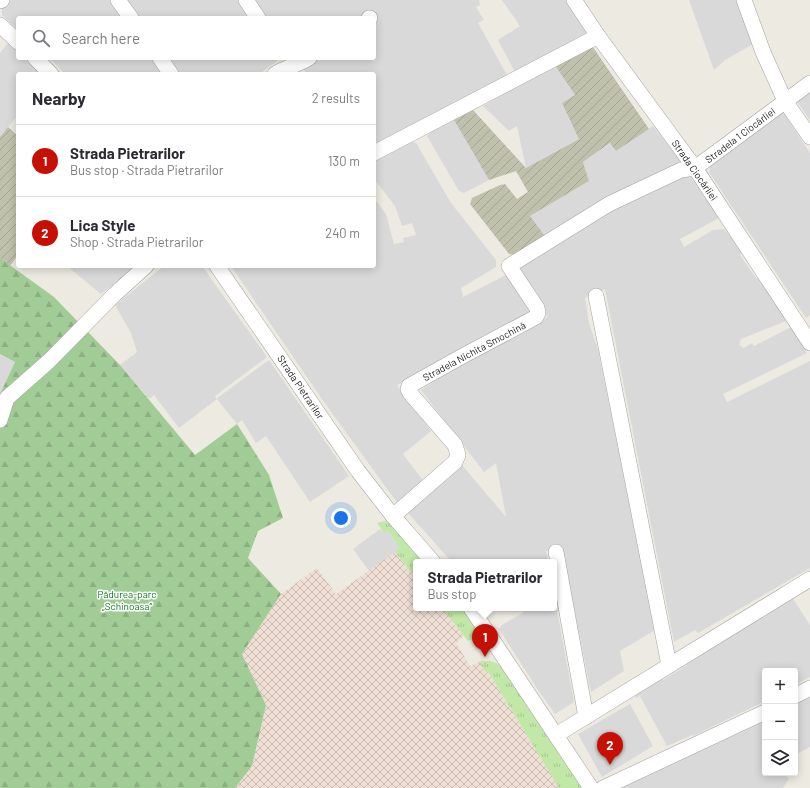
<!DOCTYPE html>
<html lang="en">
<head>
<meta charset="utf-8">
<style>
  body { margin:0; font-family:Barlow,sans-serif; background:#f7f7f7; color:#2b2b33 }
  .controls { position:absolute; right:12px; bottom:12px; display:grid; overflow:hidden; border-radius:4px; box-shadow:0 2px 10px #0003 }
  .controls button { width:36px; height:36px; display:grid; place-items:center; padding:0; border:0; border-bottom:1px solid #e1e1e2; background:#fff; color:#2b2b33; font:20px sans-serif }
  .you { position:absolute; left:341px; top:518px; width:14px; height:14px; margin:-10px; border:3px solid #fff; border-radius:50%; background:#1a73e8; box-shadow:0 0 0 6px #1a73e833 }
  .badge { display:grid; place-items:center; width:26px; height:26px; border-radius:50%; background:#c51003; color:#fff; font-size:13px; font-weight:700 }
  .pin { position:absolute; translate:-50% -33px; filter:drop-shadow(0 1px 2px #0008) }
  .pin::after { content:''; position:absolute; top:21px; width:14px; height:12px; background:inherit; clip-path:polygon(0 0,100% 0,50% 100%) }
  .popup { position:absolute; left:413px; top:559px; width:144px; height:52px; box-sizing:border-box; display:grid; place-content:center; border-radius:4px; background:#fff; filter:drop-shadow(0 1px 3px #0005); font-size:13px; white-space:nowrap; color:#7c7c81 }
  .popup b { font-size:15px; color:#2b2b33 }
  .popup::after { content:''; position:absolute; left:50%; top:100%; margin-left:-8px; border:8px solid transparent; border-top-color:#fff }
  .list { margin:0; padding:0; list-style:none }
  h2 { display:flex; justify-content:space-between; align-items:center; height:52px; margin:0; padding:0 16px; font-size:17px }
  h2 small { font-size:13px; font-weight:400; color:#7c7c81 }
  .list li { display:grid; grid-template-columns:26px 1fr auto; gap:12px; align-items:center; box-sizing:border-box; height:72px; padding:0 16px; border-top:1px solid #e1e1e2 }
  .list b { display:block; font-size:15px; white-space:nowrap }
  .list p { margin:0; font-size:13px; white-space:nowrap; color:#7c7c81 }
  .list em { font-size:13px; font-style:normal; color:#7c7c81 }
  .icon { flex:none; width:22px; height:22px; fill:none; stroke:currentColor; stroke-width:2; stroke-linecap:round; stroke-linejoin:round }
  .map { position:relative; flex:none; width:810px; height:788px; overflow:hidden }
  .search { position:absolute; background:#fff; box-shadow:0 2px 10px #0003; left:16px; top:16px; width:360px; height:44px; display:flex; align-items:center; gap:10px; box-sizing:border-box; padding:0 14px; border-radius:4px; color:#7c7c81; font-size:15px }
  .panel { position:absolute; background:#fff; box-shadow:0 2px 10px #0003; left:16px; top:72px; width:360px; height:196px; border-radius:4px }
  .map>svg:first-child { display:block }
</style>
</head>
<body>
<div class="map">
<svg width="810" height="788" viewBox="0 0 810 788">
  <defs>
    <pattern id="military-cross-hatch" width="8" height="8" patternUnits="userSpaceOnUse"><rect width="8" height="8" fill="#efded4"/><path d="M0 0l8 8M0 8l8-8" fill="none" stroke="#ccbeb5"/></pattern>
    <pattern id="construction-furrows" width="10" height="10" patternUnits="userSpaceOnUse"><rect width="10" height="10" fill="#c0c1ad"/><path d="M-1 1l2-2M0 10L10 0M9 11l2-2" fill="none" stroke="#a4a594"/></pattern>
    <pattern id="grass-tufts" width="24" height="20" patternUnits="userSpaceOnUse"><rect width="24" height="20" fill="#c2e8a7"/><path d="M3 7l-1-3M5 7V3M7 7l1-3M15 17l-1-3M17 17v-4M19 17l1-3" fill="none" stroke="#a6c68f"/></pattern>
    <pattern id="forest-firs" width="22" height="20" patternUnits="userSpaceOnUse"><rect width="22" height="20" fill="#a2cc96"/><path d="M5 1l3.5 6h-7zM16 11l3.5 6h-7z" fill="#8baf81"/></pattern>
  </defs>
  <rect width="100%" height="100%" fill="#edeae1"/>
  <g fill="#dad9d9">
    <path d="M10,0h101l13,18h-106v12l-16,-15v-9z"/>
    <path d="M126,0h112l12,18h-112z"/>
    <path d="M254,0h225l1,5 -4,2 8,13 -6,3 30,54 -134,71v-74h-67l-4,-5 17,-11h54v-35l-12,-5h-96z"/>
    <path d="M502,0h66l22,32 -73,40 -3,-2 -16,-30 22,-14z"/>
    <path d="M689,0h49l15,44 -28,16 -11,10z"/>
    <path d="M8,43l10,10v5h6l17,16h-23v41l-18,22v-84z"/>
    <path d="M50,58h102l12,16h-99z"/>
    <path d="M167,58h108l2,3 -18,13h-81z"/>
    <path d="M554,64l21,31 -13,8 18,35 -54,30 -9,-42 -8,5 -26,-25z"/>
    <path d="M810,89v31l-15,-21z"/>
    <path d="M781,109l29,44v162l-4,3 -97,-146 2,-9z"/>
    <path d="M454,120l35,60 -25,13 -5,-2 -32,-55 2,-4z"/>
    <path d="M653,126l29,37 -137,73 -15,-20 59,-35 -6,-19 28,-19 5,8z"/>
    <path d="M410,141l6,2 35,60 45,57v7l-35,21 2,9 47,-24 22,34 -2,8 -34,17 -12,3 -15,12 -72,38 34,46 -28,23 22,29 -27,21 -74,-102 -93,-136h143v-68l12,16 8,30 10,-2 -1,-4 13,-3 -4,-12 -10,3 -7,-20 -21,-27v-19z"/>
    <path d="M687,172l32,46 -39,21 4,8 29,-17 11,-1 19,23 -3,3 16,23 4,-2 26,45 -45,18 -2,6 5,3 8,-5 2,3 37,-19 16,26 -84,41 4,8 83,-41v207l-112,65 -3,-3 -21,12 -69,-353 -20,9 4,25 9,27 57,280 -35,21 4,20 -33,21 -29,-144 -16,3 2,11h-96l-45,-50 55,-47 44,52 -10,-54 -12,9 -63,-82 53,-35 74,-38 -33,-49 51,-33z"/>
    <path d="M67,266h69l-35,28z"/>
    <path d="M164,266h38l65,91 -52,39 1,3 53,-39 80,116 -39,26 -44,-66 -10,7 -14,-23 -5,4 -20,-25 -38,29 -25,-33 -5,4 -29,-34 17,-13 -6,-19 -16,-28z"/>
    <path d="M0,354l15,8 -15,32z"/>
    <path d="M380,529l4,4 4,-2 13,18 -32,22 -16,-22z"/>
    <path d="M554,594l20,108 -19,12 -17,-24 -39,-61 3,-4 21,-12 -1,-5h32z"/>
    <path d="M792,597l18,28v52l-15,8v-14h-30v30l-72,35 -1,-1 -25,11 -27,-50 -4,2 -2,-6 26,-16 3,4 24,-15 -1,-3z"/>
    <path d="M810,694v53l-15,8v-53z"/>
    <path d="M630,704l23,42 -51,31 -24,-43z"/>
    <path d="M765,718v55h19l5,6 -6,9h-167z"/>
  </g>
  <path fill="url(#military-cross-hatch)" d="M395,552l15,20 6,1v35h26l22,28 -8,7 14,23 10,-5 5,10 4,2 70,115h-324l17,-22 14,-61 -24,-51 39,-60 36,-26 19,26z"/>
  <g fill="url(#construction-furrows)">
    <path d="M590,43l59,86 -33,22 -6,-8 -27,19 6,19 -59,35 15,20 -31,19 -5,-1 -39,-50 2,-6 28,-13 5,-1 12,15 11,-7 -12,-21 -27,9 -35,-60 19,-10 53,58 53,-29 -17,-36 13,-8 -21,-31z"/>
    <path d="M8,127l10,9v119l-8,11 -10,-8v-121z"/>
  </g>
  <g fill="url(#grass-tufts)">
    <path d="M388,520l40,42h-12v11l-5,-1 -16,-20 5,-4 -12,-17 -4,2 -7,-10z"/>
    <path d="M442,608h25l12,24 -4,6 -7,3z"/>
    <path d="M480,661h10l17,6 78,121h-26l-70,-115 -4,-2z"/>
  </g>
  <path fill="url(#forest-firs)" d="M0,258l54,39 66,68 75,90 42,-31 32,51 14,43 -25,13 -10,27 33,36 -39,60 24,51 -14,61 -17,22h-235v-394l15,-32 -15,-8z"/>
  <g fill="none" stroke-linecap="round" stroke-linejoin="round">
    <g stroke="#a3a3a3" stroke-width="16">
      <g id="minor">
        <path d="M118,0l13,18"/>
        <path d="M246,0l12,18"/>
        <path d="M574,0l24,36 97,132 115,175"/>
        <path d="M744,0l19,52 22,49 25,36"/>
        <path d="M0,1l2,-1"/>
        <path d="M369,18h1"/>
        <path d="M0,25l18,17"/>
        <path d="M35,58l16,16"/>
        <path d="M160,58l11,16"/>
        <path d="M275,74c11,-7 23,-9 34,-16"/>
        <path d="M374,153l224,-117"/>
        <path d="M217,266l141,205 35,45 40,46"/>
        <path d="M596,296l73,369"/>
        <path d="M0,420l7,-22 42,-37 66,-67 31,-28"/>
        <path d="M393,516l62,-54 3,-7 -3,-10 -45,-52 -2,-4 1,-3 50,-28 77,-41 2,-4 -1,-5 -28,-42 100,-62 72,-34 14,-2 115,-85"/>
        <path d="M556,552l30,165"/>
        <path d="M471,608l120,180"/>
        <path d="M795,696l15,-8"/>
        <path d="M556,735l254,-156"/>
        <path d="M603,788l162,-76"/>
      </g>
    </g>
    <use href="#minor" stroke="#fff" stroke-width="15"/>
  </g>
  <g text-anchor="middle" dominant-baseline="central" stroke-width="3" stroke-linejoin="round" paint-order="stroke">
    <g font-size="10" fill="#1c1c1c" stroke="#fff">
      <text transform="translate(740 135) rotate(-37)">Stradela 1 Ciocârliei</text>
      <text transform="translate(695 170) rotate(55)">Strada Ciocârliei</text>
      <text transform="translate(474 351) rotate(-28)">Stradela Nichita Smochină</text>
      <text transform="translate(301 387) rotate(56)">Strada Pietrarilor</text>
    </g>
    <g font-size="10" fill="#0c771d" stroke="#fff">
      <text x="127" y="594">Pădurea-parc<tspan x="127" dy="12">„Schinoasa“</tspan></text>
    </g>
  </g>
</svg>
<div class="controls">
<button>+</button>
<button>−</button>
<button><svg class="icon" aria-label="layers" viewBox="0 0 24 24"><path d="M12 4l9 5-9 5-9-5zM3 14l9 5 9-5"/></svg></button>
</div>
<div class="you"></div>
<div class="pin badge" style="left:485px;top:657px">1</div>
<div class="popup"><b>Strada Pietrarilor</b>Bus stop</div>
<div class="pin badge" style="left:610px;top:765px">2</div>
<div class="search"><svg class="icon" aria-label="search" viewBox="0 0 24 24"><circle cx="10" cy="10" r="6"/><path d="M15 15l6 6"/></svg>Search here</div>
<section class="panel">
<h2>Nearby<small>2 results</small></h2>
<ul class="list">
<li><span class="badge">1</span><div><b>Strada Pietrarilor</b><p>Bus stop · Strada Pietrarilor</p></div><em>130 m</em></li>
<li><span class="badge">2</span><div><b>Lica Style</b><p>Shop · Strada Pietrarilor</p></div><em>240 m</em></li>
</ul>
</section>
</div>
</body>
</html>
